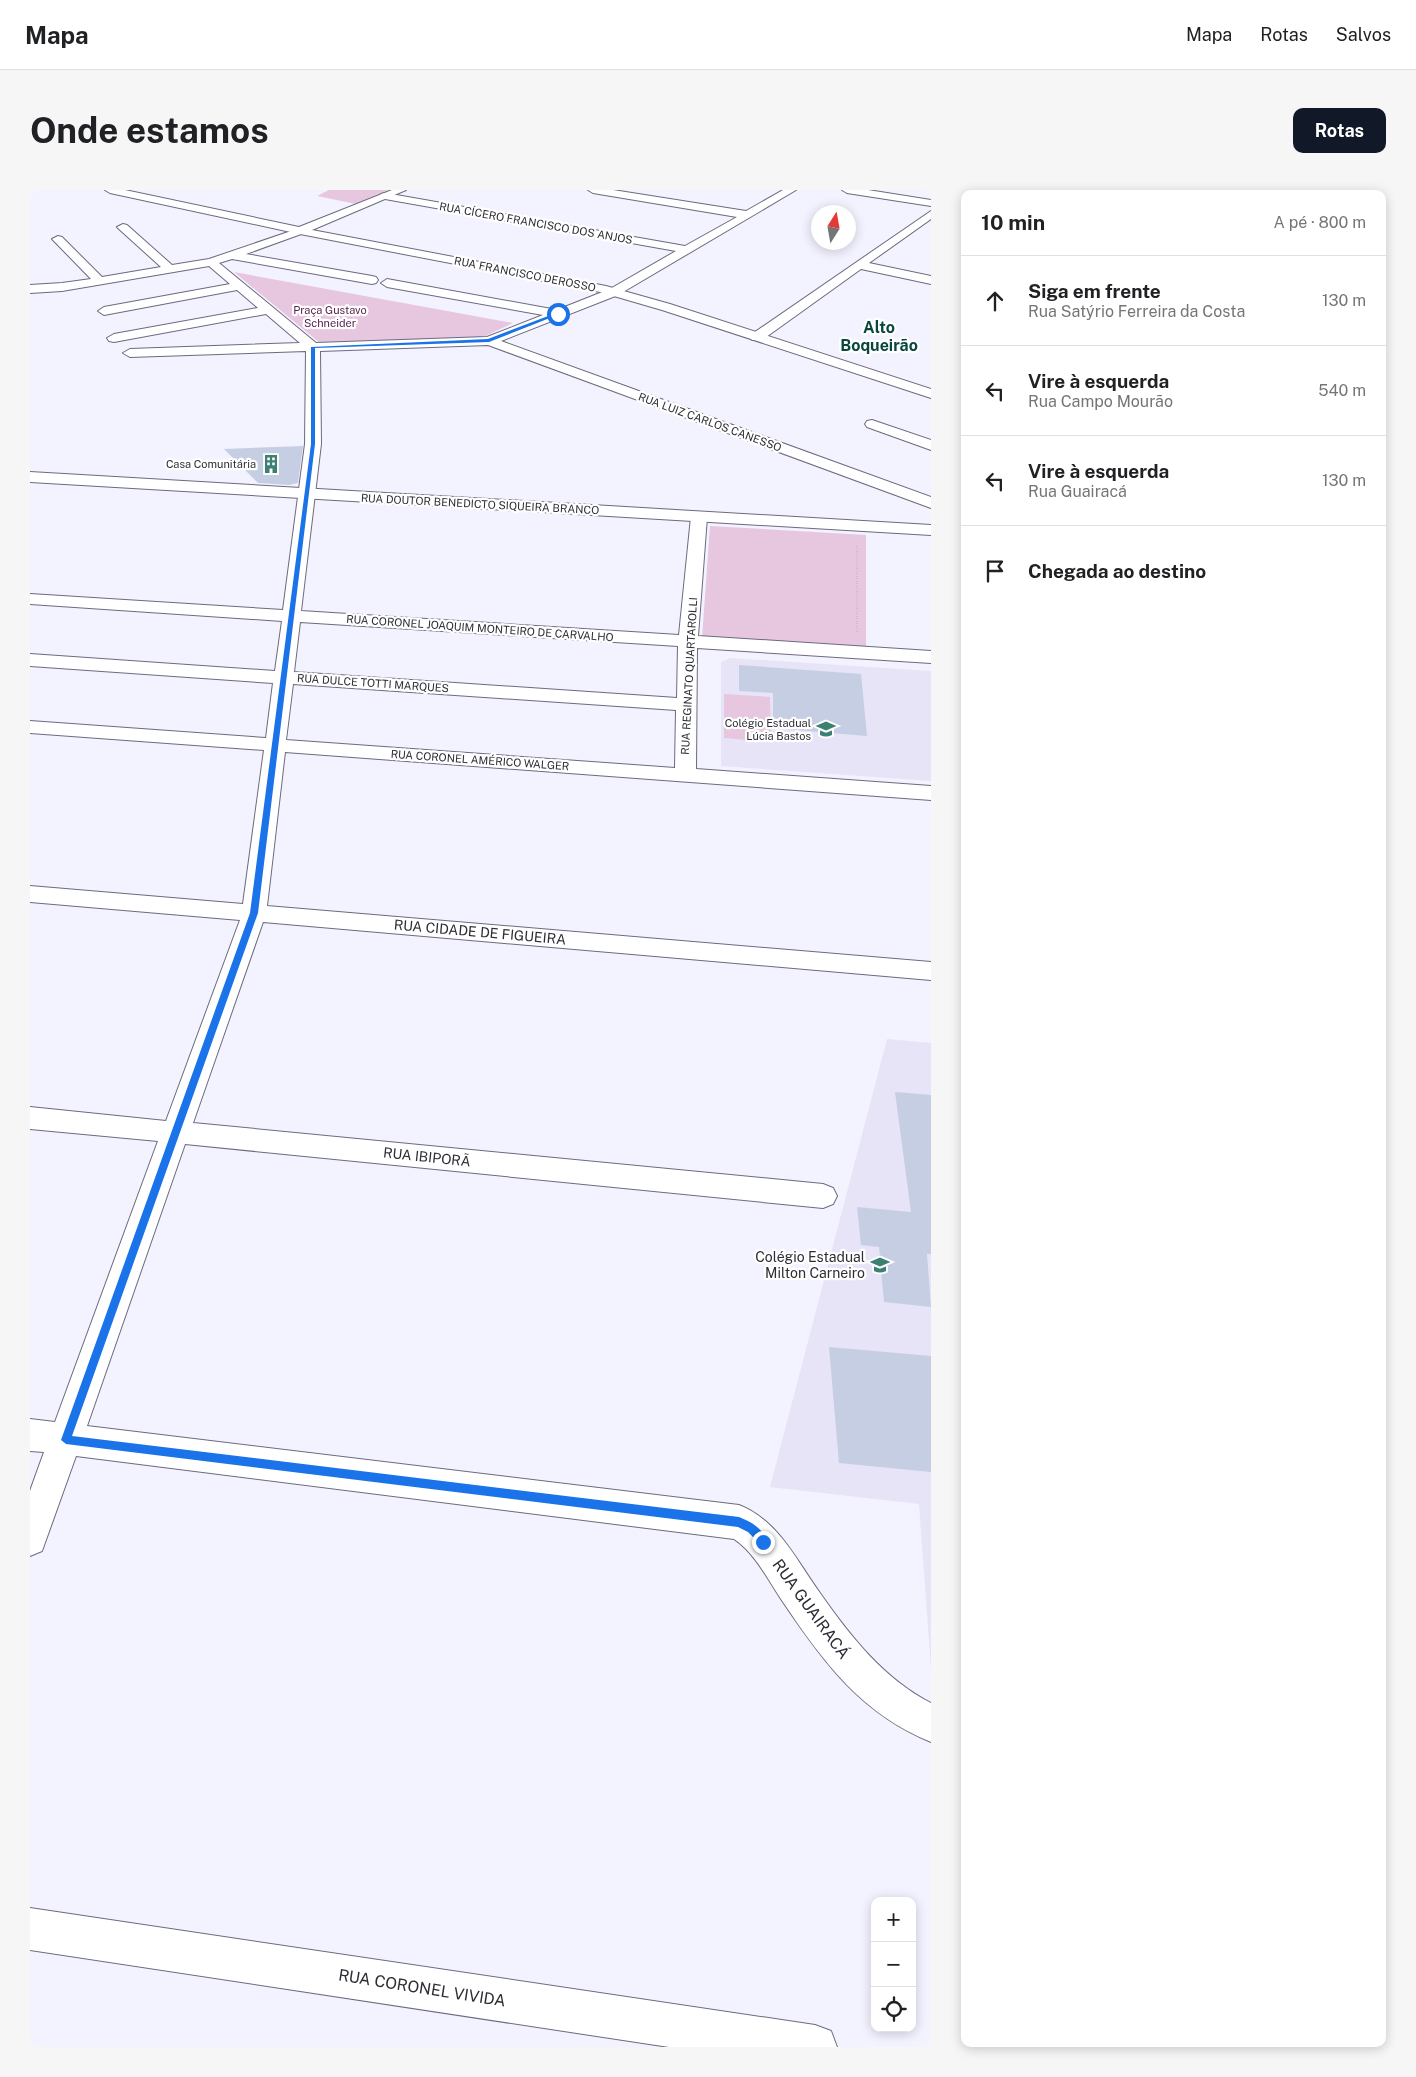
<!DOCTYPE html>
<html lang="pt">
<head>
<meta charset="utf-8">
<style>
  body { margin:0; font-family:"Public Sans",sans-serif; background:#f6f6f6; color:#202124 }
  .controls { position:absolute; right:15px; bottom:15px; display:grid; overflow:hidden; border-radius:10px; box-shadow:0 2px 12px #0003 }
  .controls button { width:45px; height:45px; display:grid; place-items:center; padding:0; border:0; border-bottom:1px solid #e0e0e0; background:#fff; color:#202124; font:25px sans-serif }
  .compass { position:absolute; left:781px; top:15px; width:45px; height:45px; border-radius:50%; background:#fff; box-shadow:0 2px 12px #0003; rotate:11deg }
  .stop { position:absolute; width:15px; height:15px; margin:-11px; border:4px solid #1a73e8; border-radius:50%; background:#fff }
  .stop.end { background:#1a73e8; border-color:#fff; box-shadow:0 1px 5px #0008 }
  .list { margin:0; padding:0; list-style:none }
  h2 { display:flex; justify-content:space-between; align-items:center; height:65px; margin:0; padding:0 20px; font-size:21px }
  h2 small { font-size:16px; font-weight:400; color:#757577 }
  .list li { display:grid; grid-template-columns:32px 1fr auto; gap:15px; align-items:center; box-sizing:border-box; height:90px; padding:0 20px; border-top:1px solid #e0e0e0 }
  .list b { display:block; font-size:19px; white-space:nowrap }
  .list p { margin:0; font-size:16px; white-space:nowrap; color:#757577 }
  .list em { font-size:16px; font-style:normal; color:#757577 }
  .icon { flex:none; width:28px; height:28px; fill:none; stroke:currentColor; stroke-width:2; stroke-linecap:round; stroke-linejoin:round }
  .map { position:relative; flex:none; width:901px; height:1857px; overflow:hidden; border-radius:10px }
  header { display:flex; align-items:center; gap:30px; box-sizing:border-box; height:70px; padding:0 25px; background:#fff; border-bottom:1px solid #e0e0e0 }
  header strong { font-size:24px }
  nav { display:flex; gap:28px; margin-inline-start:auto; font-size:18px }
  .intro { display:flex; align-items:center; justify-content:space-between; box-sizing:border-box; height:120px; padding:0 30px }
  h1 { margin:0; font-size:35px }
  .button { padding:12px 22px; border-radius:10px; background:#111827; color:#fff; font-size:18px; font-weight:700 }
  main { display:flex; gap:30px; padding:0 30px }
  aside { flex:1; background:#fff; border-radius:10px; box-shadow:0 2px 12px #0003 }
  .map>svg:first-child { display:block }
</style>
</head>
<body>
<header>
<strong>Mapa</strong>
<nav><a>Mapa</a><a>Rotas</a><a>Salvos</a></nav>
</header>
<div class="intro"><h1>Onde estamos</h1><a class="button">Rotas</a></div>
<main>
<div class="map">
<svg width="901" height="1857" viewBox="0 0 901 1857">
  <rect width="100%" height="100%" fill="#f3f2ff"/>
  <g fill="#e6e4f6">
    <path d="M700,468l201,13v110l-210,-15v-104z"/>
    <path d="M857,849l44,4v625l-12,-164 -149,-17z"/>
  </g>
  <g fill="#e7c6df">
    <path d="M299,0h61l-34,14 -39,-8z"/>
    <path d="M204,82l279,51 -30,14 -163,6z"/>
    <path d="M680,336l156,9v114l-164,-11z"/>
    <path d="M694,504l46,3 1,45 -47,-4z"/>
  </g>
  <g fill="#c6cee3">
    <path d="M273,256l-5,37 -9,2 -31,-2 -34,-34z"/>
    <path d="M709,475l122,9 6,62 -94,-8v-35l-34,-2z"/>
    <path d="M865,902l36,3v159h-4l4,53 -47,-5 -5,-55 -18,-2 -4,-38 54,5z"/>
    <path d="M799,1157l102,9v116l-92,-9z"/>
  </g>
  <g fill="none" stroke-linecap="round" stroke-linejoin="round">
    <g stroke="#6c6a7e" stroke-width="2">
      <g id="street">
        <path d="M558,0h25l133,21 37,-21h13l-178,105 -117,46 430,156v11l-443,-163 -168,6 1,93 -20,167 378,24 12,-118 2,-4h12l2,4 -9,119 233,15v12l-234,-15 -1,121 235,17v14l-646,-48 -18,154 664,56v18l-668,-58 -70,201 630,61 10,4 4,8 -4,8 -10,4 -638,-64 -98,282 652,79c40,16 57,55 81,88 30,43 64,86 111,110v39c-69,-28 -107,-79 -148,-140 -15,-22 -27,-48 -49,-63l-658,-83 -34,95 -12,5v-65l14,-39 -14,-1v-32l25,3 103,-281 -128,-12v-22l136,14 74,-201 -210,-18v-16l213,18 21,-154 -234,-17v-12l236,17 7,-55 -243,-17v-12l245,17 7,-50 -252,-17v-10l253,16 22,-166 1,-93 -176,6 -7,-4 7,-4 170,-6 -34,-29 -152,28 -5,-1 -2,-3 7,-4 144,-26 -21,-18 -133,25 -6,-4 6,-4 126,-23 -21,-18 -147,25 -32,2v-8l32,-2 29,-4 -37,-38 -2,-2 6,-3 4,1 40,40 59,-10 -42,-38 -2,-2 6,-3 4,1 45,40 37,-6 91,-31 6,3 -2,2 -58,21 126,22 4,1 2,3 -2,3 -4,1 -140,-25 -13,4 97,80 171,-6 56,-22 -156,-28 -6,-4 6,-4 170,31 53,-21 66,-38 -291,-52 -4,-1 -1,-2 1,-2 4,-1 300,53 52,-29 -144,-24zM270,432l378,24 -1,52 -383,-26zM263,494l383,26 -1,58 -389,-28z"/>
        <path d="M812,0h26l63,10v6l-84,-13z"/>
        <path d="M901,21v8l-62,44 62,13v8l-70,-15 -99,71h-10l-2,-3 2,-3z"/>
        <path d="M842,230l59,20v10l-64,-23 -2,-3 2,-3z"/>
        <path d="M0,1718l785,117 16,6 6,16h-168l-639,-97z"/>
      </g>
    </g>
    <g stroke="#6c6a7e" stroke-width="2">
      <g id="secondary">
        <path d="M75,0h20l174,37 93,-37h14l-94,40 294,56 64,18 261,85v9l-269,-88 -62,-18 -300,-58 -190,-41z"/>
        <path d="M0,282l901,53v10l-901,-53z"/>
      </g>
    </g>
    <path stroke="#b7b6c1" stroke-width="2" stroke-dasharray="0.5 2" stroke-linecap="butt" d="M827,356v86"/>
    <use href="#street" fill="#fff" fill-rule="evenodd"/>
    <use href="#secondary" fill="#fff" fill-rule="evenodd"/>
  </g>
  <path fill="#1a73e8" d="M526,123l4,1 -71,28 -174,6v96l-57,469 -186,523 667,81c13,5 24,12 29,25l-1,3 -4,2 -15,-15 -10,-5 -672,-83 -5,-4 189,-527 61,-469v-97l177,-8z"/>
  <defs>
    <g id="building-bare" transform="scale(1.5)"><path d="M-4-6H4V6H1V3H-1V6H-4ZM-2.5-4.3h1.7v1.8h-1.7ZM.8-4.3h1.7v1.8H.8ZM-2.5-1h1.7V.8h-1.7ZM.8-1h1.7V.8H.8Z" fill="#3d8073" stroke="#fff" stroke-width="2.5" paint-order="stroke"/></g>
    <g id="school-bare" transform="scale(1.5)"><path d="M0-5L7-2L0 1L-7-2ZM-4 1L0 2.5L4 1V4Q0 6-4 4Z" fill="#3d8073" stroke="#fff" stroke-width="2.5" paint-order="stroke"/></g>
  </defs>
  <g fill-rule="evenodd">
    <use href="#building-bare" x="241" y="274"/>
    <use href="#school-bare" x="796" y="539"/>
    <use href="#school-bare" x="850" y="1075"/>
  </g>
  <g text-anchor="middle" dominant-baseline="central" stroke-width="4.5" stroke-linejoin="round" paint-order="stroke">
    <g font-size="11" fill="#2d2d35" stroke="#fff">
      <text transform="translate(506 33) rotate(10)">RUA CÍCERO FRANCISCO DOS ANJOS</text>
      <text transform="translate(495 84) rotate(11)">RUA FRANCISCO DEROSSO</text>
      <text transform="translate(680 232) rotate(20)">RUA LUIZ CARLOS CANESSO</text>
      <text transform="translate(450 314) rotate(3)">RUA DOUTOR BENEDICTO SIQUEIRA BRANCO</text>
      <text transform="translate(450 438) rotate(4)">RUA CORONEL JOAQUIM MONTEIRO DE CARVALHO</text>
      <text transform="translate(659 486) rotate(-87)">RUA REGINATO QUARTAROLLI</text>
      <text transform="translate(343 493) rotate(4)">RUA DULCE TOTTI MARQUES</text>
      <text transform="translate(450 570) rotate(4)">RUA CORONEL AMÉRICO WALGER</text>
    </g>
    <g font-size="11" fill="#55254d" stroke="#fff">
      <text x="300" y="120">Praça Gustavo<tspan x="300" dy="13">Schneider</tspan></text>
    </g>
    <g font-size="11" fill="#2d2d35" stroke="#fff" text-anchor="end">
      <text x="226" y="274">Casa Comunitária</text>
      <text x="781" y="533">Colégio Estadual<tspan x="781" dy="13">Lúcia Bastos</tspan></text>
    </g>
    <g font-size="14" fill="#2d2d35" stroke="#fff">
      <text transform="translate(450 742) rotate(5)">RUA CIDADE DE FIGUEIRA</text>
      <text transform="translate(397 967) rotate(6)">RUA IBIPORÃ</text>
    </g>
    <g font-size="14" fill="#2d2d35" stroke="#fff" text-anchor="end">
      <text x="835" y="1067">Colégio Estadual<tspan x="835" dy="16">Milton Carneiro</tspan></text>
    </g>
    <g font-size="16" font-weight="bold" fill="#09463c" stroke="#fff">
      <text x="849" y="137">Alto<tspan x="849" dy="18">Boqueirão</tspan></text>
    </g>
    <g font-size="16" fill="#2d2d35" stroke="#fff">
      <text transform="translate(781 1419) rotate(54)">RUA GUAIRACÁ</text>
      <text transform="translate(392 1798) rotate(9)">RUA CORONEL VIVIDA</text>
    </g>
  </g>
</svg>
<div class="controls">
<button>+</button>
<button>−</button>
<button><svg class="icon" aria-label="locate" viewBox="0 0 24 24"><circle cx="12" cy="12" r="6"/><path d="M12 2v4M12 18v4M2 12h4M18 12h4"/></svg></button>
</div>
<svg class="compass" viewBox="-18 -18 36 36"><path d="M0-13l5 13h-10z" fill="#e53935"/><path d="M0 13l5-13h-10z" fill="#757577"/></svg>
<div class="stop" style="left:528px;top:124px"></div>
<div class="stop end" style="left:733px;top:1352px"></div>
</div>
<aside>
<h2>10 min<small>A pé · 800 m</small></h2>
<ul class="list">
<li><svg class="icon" aria-label="ahead" viewBox="0 0 24 24"><path d="M12 20V5M6 11l6-6 6 6"/></svg><div><b>Siga em frente</b><p>Rua Satýrio Ferreira da Costa</p></div><em>130 m</em></li>
<li><svg class="icon" aria-label="left" viewBox="0 0 24 24"><path d="M17 20v-9H6M10 6l-5 5 5 5"/></svg><div><b>Vire à esquerda</b><p>Rua Campo Mourão</p></div><em>540 m</em></li>
<li><svg class="icon" aria-label="left" viewBox="0 0 24 24"><path d="M17 20v-9H6M10 6l-5 5 5 5"/></svg><div><b>Vire à esquerda</b><p>Rua Guairacá</p></div><em>130 m</em></li>
<li><svg class="icon" aria-label="arrive" viewBox="0 0 24 24"><path d="M6 21V4h12l-3 4 3 4H6"/></svg><div><b>Chegada ao destino</b></div></li>
</ul>
</aside>
</main>
</body>
</html>
